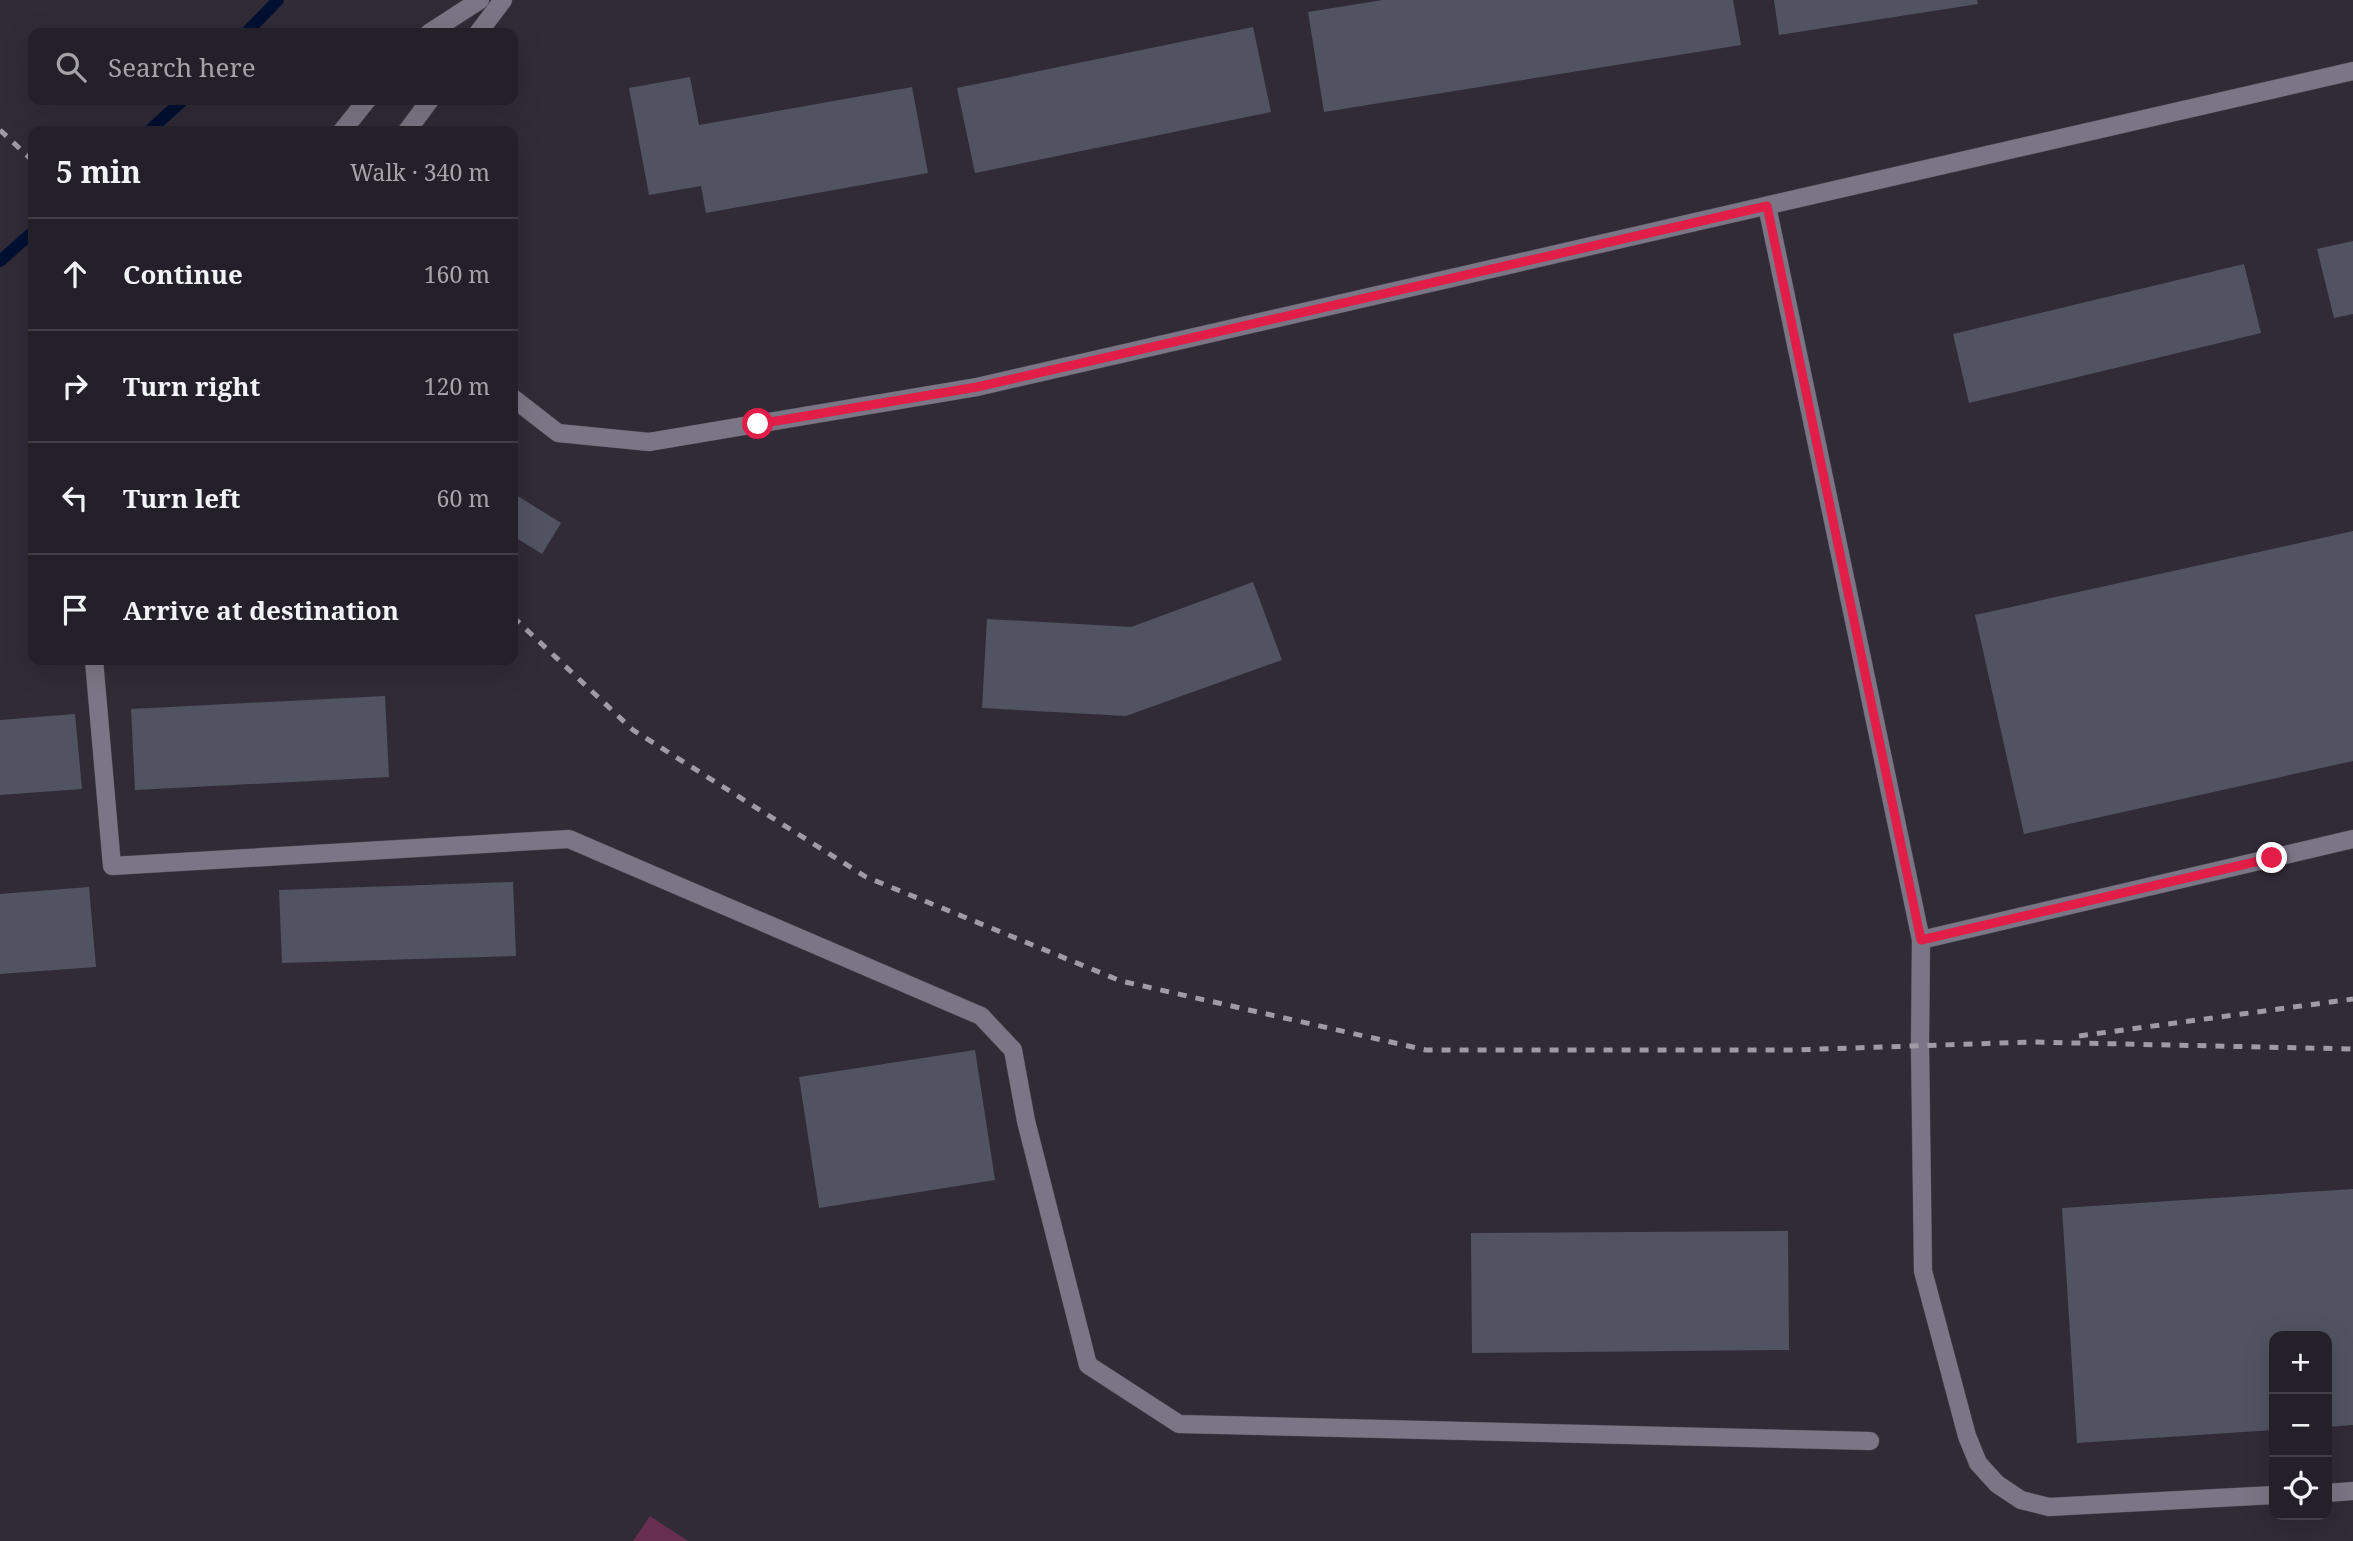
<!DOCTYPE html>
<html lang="en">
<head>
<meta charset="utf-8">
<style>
  body { margin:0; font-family:"Noto Serif",serif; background:#2c2831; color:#f1f3f6 }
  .controls { position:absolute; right:21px; bottom:21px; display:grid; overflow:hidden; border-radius:14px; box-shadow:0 7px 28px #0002 }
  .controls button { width:63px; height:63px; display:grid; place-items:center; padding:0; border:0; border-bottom:2px solid #413e46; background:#242029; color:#f1f3f6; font:35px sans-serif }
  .stop { position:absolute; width:21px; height:21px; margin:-16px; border:5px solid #e11d48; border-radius:50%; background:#fff }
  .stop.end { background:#e11d48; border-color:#fff; box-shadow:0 2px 7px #0008 }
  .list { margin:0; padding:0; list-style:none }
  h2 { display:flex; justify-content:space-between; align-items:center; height:91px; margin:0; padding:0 28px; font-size:30px }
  h2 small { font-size:23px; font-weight:400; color:#a3a3a8 }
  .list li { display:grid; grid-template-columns:46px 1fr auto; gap:21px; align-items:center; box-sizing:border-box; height:112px; padding:0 28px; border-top:2px solid #413e46 }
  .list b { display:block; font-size:26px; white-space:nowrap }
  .list em { font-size:23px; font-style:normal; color:#a3a3a8 }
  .icon { flex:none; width:38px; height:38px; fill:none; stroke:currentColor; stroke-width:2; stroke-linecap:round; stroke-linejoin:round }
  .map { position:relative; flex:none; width:2353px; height:1541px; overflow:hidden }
  .search { position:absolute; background:#242029; box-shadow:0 7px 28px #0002; left:28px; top:28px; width:490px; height:77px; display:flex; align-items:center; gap:18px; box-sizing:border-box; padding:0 24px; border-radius:14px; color:#a3a3a8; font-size:26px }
  .panel { position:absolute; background:#242029; box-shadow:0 7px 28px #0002; left:28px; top:126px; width:490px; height:539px; border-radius:14px }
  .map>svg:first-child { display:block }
</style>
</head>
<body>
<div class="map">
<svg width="2353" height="1541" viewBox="0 0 2353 1541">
  <rect width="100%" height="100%" fill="#302b37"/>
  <path fill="#682e4f" d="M650,1516l38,25h-55z"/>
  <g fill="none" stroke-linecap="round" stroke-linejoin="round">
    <g stroke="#001031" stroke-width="12">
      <path d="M246,33l32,-33"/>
      <path d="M149,131l34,-31"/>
      <path d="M0,261l33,-29"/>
    </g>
  </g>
  <g fill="#515361">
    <path d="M1383,0h350l8,45 -417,67 -16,-100z"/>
    <path d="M1774,0h203l1,4 -199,31z"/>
    <path d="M1253,27l18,85 -296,61 -18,-85z"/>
    <path d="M690,77l9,48 213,-38 16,86 -222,40 -5,-27 -52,9 -20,-107z"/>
    <path d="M2353,241v73l-19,4 -17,-69z"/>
    <path d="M2244,264l17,69 -292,70 -16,-69z"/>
    <path d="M513,493l48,30 -19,31 -29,-18z"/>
    <path d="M2353,531v230l-329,73 -49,-219z"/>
    <path d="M1253,582l29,78 -156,56 -144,-8 5,-89 144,8z"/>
    <path d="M385,696l4,81 -254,13 -4,-81z"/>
    <path d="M75,714l7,75 -82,6v-75z"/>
    <path d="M513,882l3,74 -234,7 -3,-73z"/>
    <path d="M89,887l7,80 -96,7v-80z"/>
    <path d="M975,1050l20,130 -176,28 -20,-131z"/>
    <path d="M2353,1189v236l-26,2v-91h-53v94l-197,13 -15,-235z"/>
    <path d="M1788,1231l1,119 -317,3 -1,-120z"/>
  </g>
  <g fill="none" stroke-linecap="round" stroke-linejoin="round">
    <g stroke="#4d4954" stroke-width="19">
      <g id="minor">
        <path d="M429,33l51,-33"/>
        <path d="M478,33l25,-33"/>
        <path d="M342,131l25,-31"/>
        <path d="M407,131l23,-31"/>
        <path d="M1767,206l154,734 -1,106 3,225 44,165 11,27 19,21 24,16 28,7 225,-12"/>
        <path d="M513,398l45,35 91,9 328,-55 1376,-316"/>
        <path d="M94,660l18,206 457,-27 412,177 32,34 13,71 62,244 91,59 691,17"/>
        <path d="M1921,940l432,-101"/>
        <path d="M2327,1493l26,-2"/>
      </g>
    </g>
    <use href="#minor" stroke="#7b7685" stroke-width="18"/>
    <g stroke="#9e9ba4" stroke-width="5" stroke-dasharray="9 9" stroke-linecap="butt">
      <path d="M0,130l33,31"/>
      <path d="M513,617l120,113 233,147 255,104 305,69h367l238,-8 322,7"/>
      <path d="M2079,1036l274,-37"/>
    </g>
  </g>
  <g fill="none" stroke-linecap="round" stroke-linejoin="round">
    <path stroke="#e11d48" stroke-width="9" d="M758,424l219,-37 790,-181 154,734 351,-82"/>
  </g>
</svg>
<div class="controls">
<button>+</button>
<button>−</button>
<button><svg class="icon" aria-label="locate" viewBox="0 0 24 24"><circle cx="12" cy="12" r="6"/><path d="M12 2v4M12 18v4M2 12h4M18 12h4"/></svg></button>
</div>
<div class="stop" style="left:758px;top:424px"></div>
<div class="stop end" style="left:2272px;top:858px"></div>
<div class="search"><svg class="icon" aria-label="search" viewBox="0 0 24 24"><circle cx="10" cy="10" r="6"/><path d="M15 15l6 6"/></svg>Search here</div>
<section class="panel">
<h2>5 min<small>Walk · 340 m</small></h2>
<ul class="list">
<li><svg class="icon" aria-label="ahead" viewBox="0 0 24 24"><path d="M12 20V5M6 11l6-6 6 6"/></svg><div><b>Continue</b></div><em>160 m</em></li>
<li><svg class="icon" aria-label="right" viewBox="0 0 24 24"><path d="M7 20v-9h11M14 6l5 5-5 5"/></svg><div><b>Turn right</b></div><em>120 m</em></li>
<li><svg class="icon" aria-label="left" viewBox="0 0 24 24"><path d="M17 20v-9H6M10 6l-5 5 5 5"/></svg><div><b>Turn left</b></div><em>60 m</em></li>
<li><svg class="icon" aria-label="arrive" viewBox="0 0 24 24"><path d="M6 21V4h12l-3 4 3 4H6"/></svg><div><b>Arrive at destination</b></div></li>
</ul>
</section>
</div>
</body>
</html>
